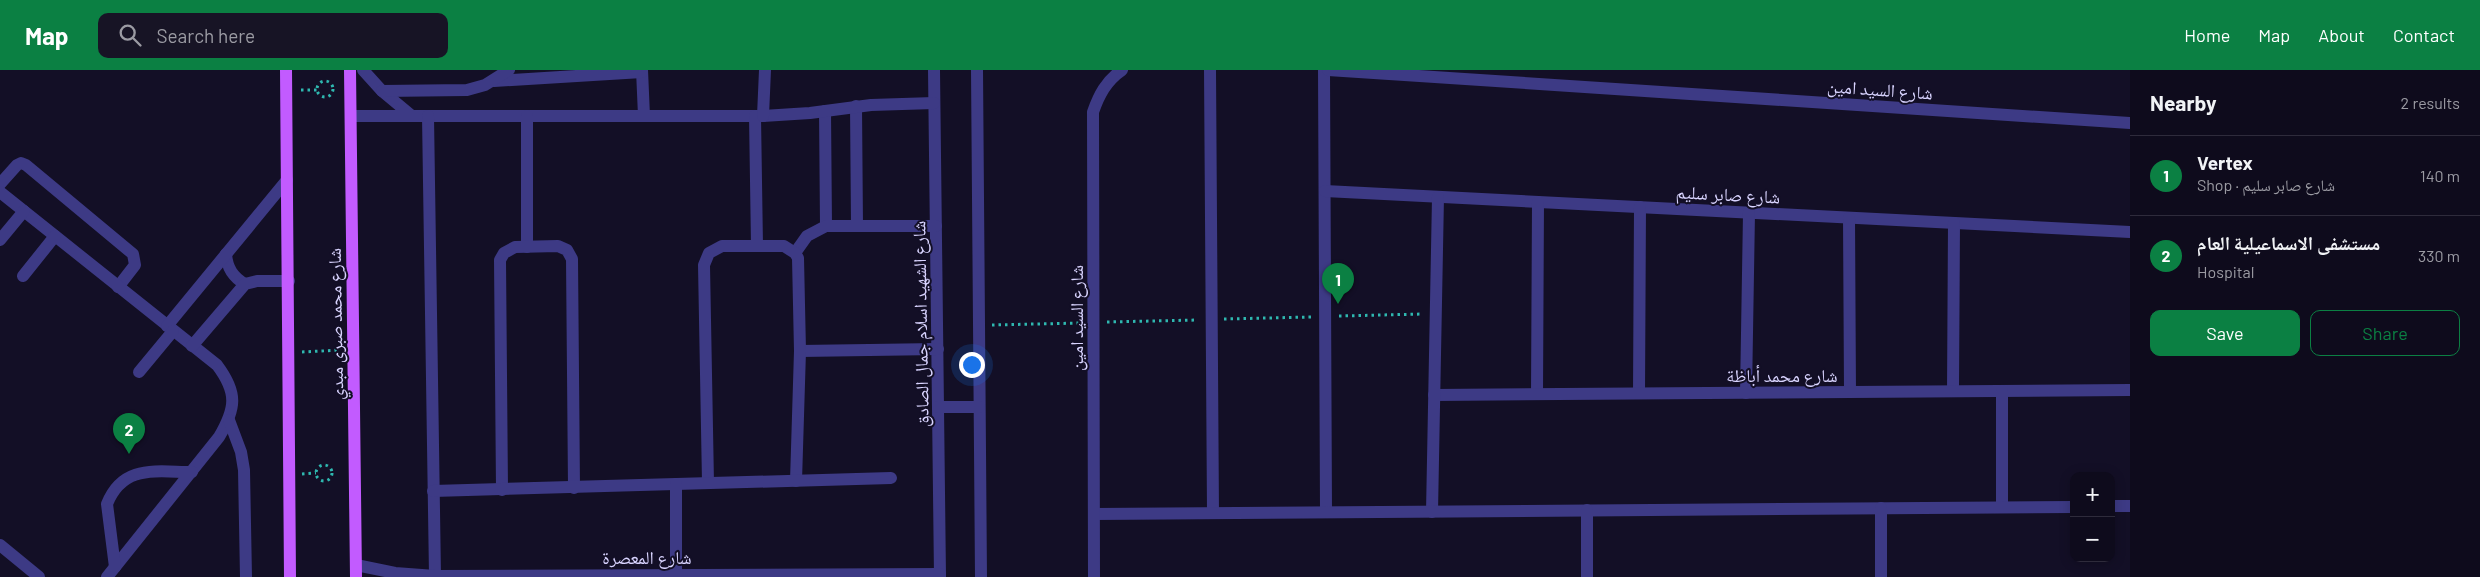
<!DOCTYPE html>
<html lang="en">
<head>
<meta charset="utf-8">
<style>
  body { margin:0; font-family:Barlow,"Noto Naskh Arabic",sans-serif; background:#171425; color:#f1f3f6 }
  .controls { position:absolute; right:15px; bottom:15px; display:grid; overflow:hidden; border-radius:10px; box-shadow:0 2px 12px #0003 }
  .controls button { width:45px; height:45px; display:grid; place-items:center; padding:0; border:0; border-bottom:1px solid #2e2b3b; background:#0e0b1c; color:#f1f3f6; font:25px sans-serif }
  .you { position:absolute; left:971px; top:294px; width:18px; height:18px; margin:-12px; border:4px solid #fff; border-radius:50%; background:#1a73e8; box-shadow:0 0 0 8px #1a73e833 }
  .badge { display:grid; place-items:center; width:32px; height:32px; border-radius:50%; background:#0b8043; color:#fff; font-size:16px; font-weight:700 }
  .pin { position:absolute; translate:-50% -41px; filter:drop-shadow(0 1px 2px #0008) }
  .pin::after { content:''; position:absolute; top:26px; width:18px; height:15px; background:inherit; clip-path:polygon(0 0,100% 0,50% 100%) }
  .list { margin:0; padding:0; list-style:none }
  h2 { display:flex; justify-content:space-between; align-items:center; height:65px; margin:0; padding:0 20px; font-size:21px }
  h2 small { font-size:16px; font-weight:400; color:#9b9ba3 }
  .list li { display:grid; grid-template-columns:32px 1fr auto; gap:15px; align-items:center; box-sizing:border-box; height:80px; padding:0 20px; border-top:1px solid #2e2b3b }
  .list b { display:block; font-size:19px; white-space:nowrap }
  .list p { margin:0; font-size:16px; white-space:nowrap; color:#9b9ba3 }
  .list em { font-size:16px; font-style:normal; color:#9b9ba3 }
  .actions { display:flex; gap:10px; padding:15px 20px }
  .actions a { flex:1; padding:11px 0; border:1px solid #0b8043; border-radius:10px; text-align:center; font-size:18px; color:#0b8043 }
  .actions .main { background:#0b8043; color:#fff }
  .icon { flex:none; width:28px; height:28px; fill:none; stroke:currentColor; stroke-width:2; stroke-linecap:round; stroke-linejoin:round }
  .map { position:relative; flex:none; width:2130px; height:507px; overflow:hidden }
  header { display:flex; align-items:center; gap:30px; box-sizing:border-box; height:70px; padding:0 25px; background:#0b8043; color:#fff }
  header strong { font-size:24px }
  nav { display:flex; gap:28px; margin-inline-start:auto; font-size:18px }
  .search { width:350px; height:45px; background:#171425; display:flex; align-items:center; gap:12px; box-sizing:border-box; padding:0 18px; border-radius:10px; color:#9b9ba3; font-size:19px }
  main { display:flex }
  aside { flex:1; background:#0e0b1c }
  .map>svg:first-child { display:block }
</style>
</head>
<body>
<header>
<strong>Map</strong>
<div class="search"><svg class="icon" aria-label="search" viewBox="0 0 24 24"><circle cx="10" cy="10" r="6"/><path d="M15 15l6 6"/></svg>Search here</div>
<nav><a>Home</a><a>Map</a><a>About</a><a>Contact</a></nav>
</header>
<main>
<div class="map">
<svg width="2130" height="507" viewBox="0 0 2130 507">
  <rect width="100%" height="100%" fill="#130f26"/>
  <g fill="none" stroke-linecap="round" stroke-linejoin="round">
    <g stroke="#2fb8b0" stroke-width="3" stroke-dasharray="2.5 4" stroke-linecap="butt">
      <circle cx="325" cy="19" r="8"/>
      <path d="M301,20h16"/>
      <path d="M1339,246l84,-2"/>
      <path d="M1224,249l87,-2"/>
      <path d="M1107,252l91,-2"/>
      <path d="M992,255l89,-2"/>
      <path d="M302,282l39,-2"/>
      <circle cx="324" cy="403" r="8"/>
      <path d="M302,404l14,-1"/>
    </g>
    <g stroke="#3d3a85" stroke-width="12">
      <path d="M363,0l19,21 30,25"/>
      <path d="M642,0l2,46"/>
      <path d="M934,0l6,507"/>
      <path d="M977,0l4,507"/>
      <path d="M1210,0l3,443"/>
      <path d="M1324,0l2,442"/>
      <path d="M1328,0l802,53"/>
      <path d="M494,11l148,-9"/>
      <path d="M382,21l85,-1 18,-5 24,-15"/>
      <path d="M856,36l1,120"/>
      <path d="M825,41l1,115"/>
      <path d="M351,46h412l47,-3 61,-8 63,-2"/>
      <path d="M428,46l7,460"/>
      <path d="M527,46v131"/>
      <path d="M755,46l2,130"/>
      <path d="M763,46l2,-46"/>
      <path d="M0,114l17,-19 4,-2 5,2 107,89 2,11 -17,22"/>
      <path d="M1325,121l805,41"/>
      <path d="M0,122l217,173c21,28 19,43 2,72l-112,140"/>
      <path d="M1849,148l1,174"/>
      <path d="M0,170l24,-29"/>
      <path d="M795,183l12,-17 19,-10h110"/>
      <path d="M226,184c1,14 7,23 19,30"/>
      <path d="M23,206l32,-40"/>
      <path d="M167,256l120,-146"/>
      <path d="M192,276l53,-62 12,-3h32"/>
      <path d="M800,281l138,-2"/>
      <path d="M139,302l34,-41"/>
      <path d="M1953,321l1,-168"/>
      <path d="M1639,323l1,-186"/>
      <path d="M1746,323l3,-180"/>
      <path d="M1537,324l1,-192"/>
      <path d="M1434,325l696,-5"/>
      <path d="M938,337h41"/>
      <path d="M229,350l12,32 3,18 2,107"/>
      <path d="M708,413l-4,-218 5,-12 13,-7h62l11,7 3,5 2,93 -4,130"/>
      <path d="M502,420l-2,-230 4,-7 11,-6 43,-1 9,4 5,9 2,229"/>
      <path d="M433,421l458,-13"/>
      <path d="M2111,436h19"/>
      <path d="M2002,437v-116"/>
      <path d="M1432,442l6,-315"/>
      <path d="M1094,444l980,-7"/>
      <path d="M0,475l39,32"/>
      <path d="M356,495l39,8 40,3 505,-2"/>
      <path d="M115,497l-8,-63c16,-40 49,-32 85,-32"/>
      <path d="M676,507v-93"/>
      <path d="M1094,507l-1,-465c6,-17 13,-31 29,-42"/>
      <path d="M1587,507v-67"/>
      <path d="M1881,507v-69"/>
    </g>
    <g stroke="#c25bff" stroke-width="12">
      <path d="M286,0l4,507"/>
      <path d="M350,0l6,507"/>
    </g>
  </g>
  <g text-anchor="middle" dominant-baseline="central" stroke-width="4" stroke-linejoin="round" paint-order="stroke">
    <g font-size="18" fill="#d9d4ff" stroke="#130f26">
      <text transform="translate(1880 19) rotate(4)">شارع السيد امين</text>
      <text transform="translate(1728 124) rotate(3)">شارع صابر سليم</text>
      <text transform="translate(1076 248) rotate(-90)">شارع السيد امين</text>
      <text transform="translate(335 254) rotate(-91)">شارع محمد صبرى مبدي</text>
      <text transform="translate(920 254) rotate(-91)">شارع الشهيد اسلام جمال الصادق</text>
      <text x="1782" y="305">شارع محمد أباظة</text>
      <text x="647" y="487">شارع المعصرة</text>
    </g>
  </g>
</svg>
<div class="controls">
<button>+</button>
<button>−</button>
</div>
<div class="you"></div>
<div class="pin badge" style="left:1338px;top:234px">1</div>
<div class="pin badge" style="left:129px;top:384px">2</div>
</div>
<aside>
<h2>Nearby<small>2 results</small></h2>
<ul class="list">
<li><span class="badge">1</span><div><b>Vertex</b><p>Shop · شارع صابر سليم</p></div><em>140 m</em></li>
<li><span class="badge">2</span><div><b>مستشفى الاسماعيلية العام</b><p>Hospital</p></div><em>330 m</em></li>
</ul>
<div class="actions"><a class="main">Save</a><a>Share</a></div>
</aside>
</main>
</body>
</html>
